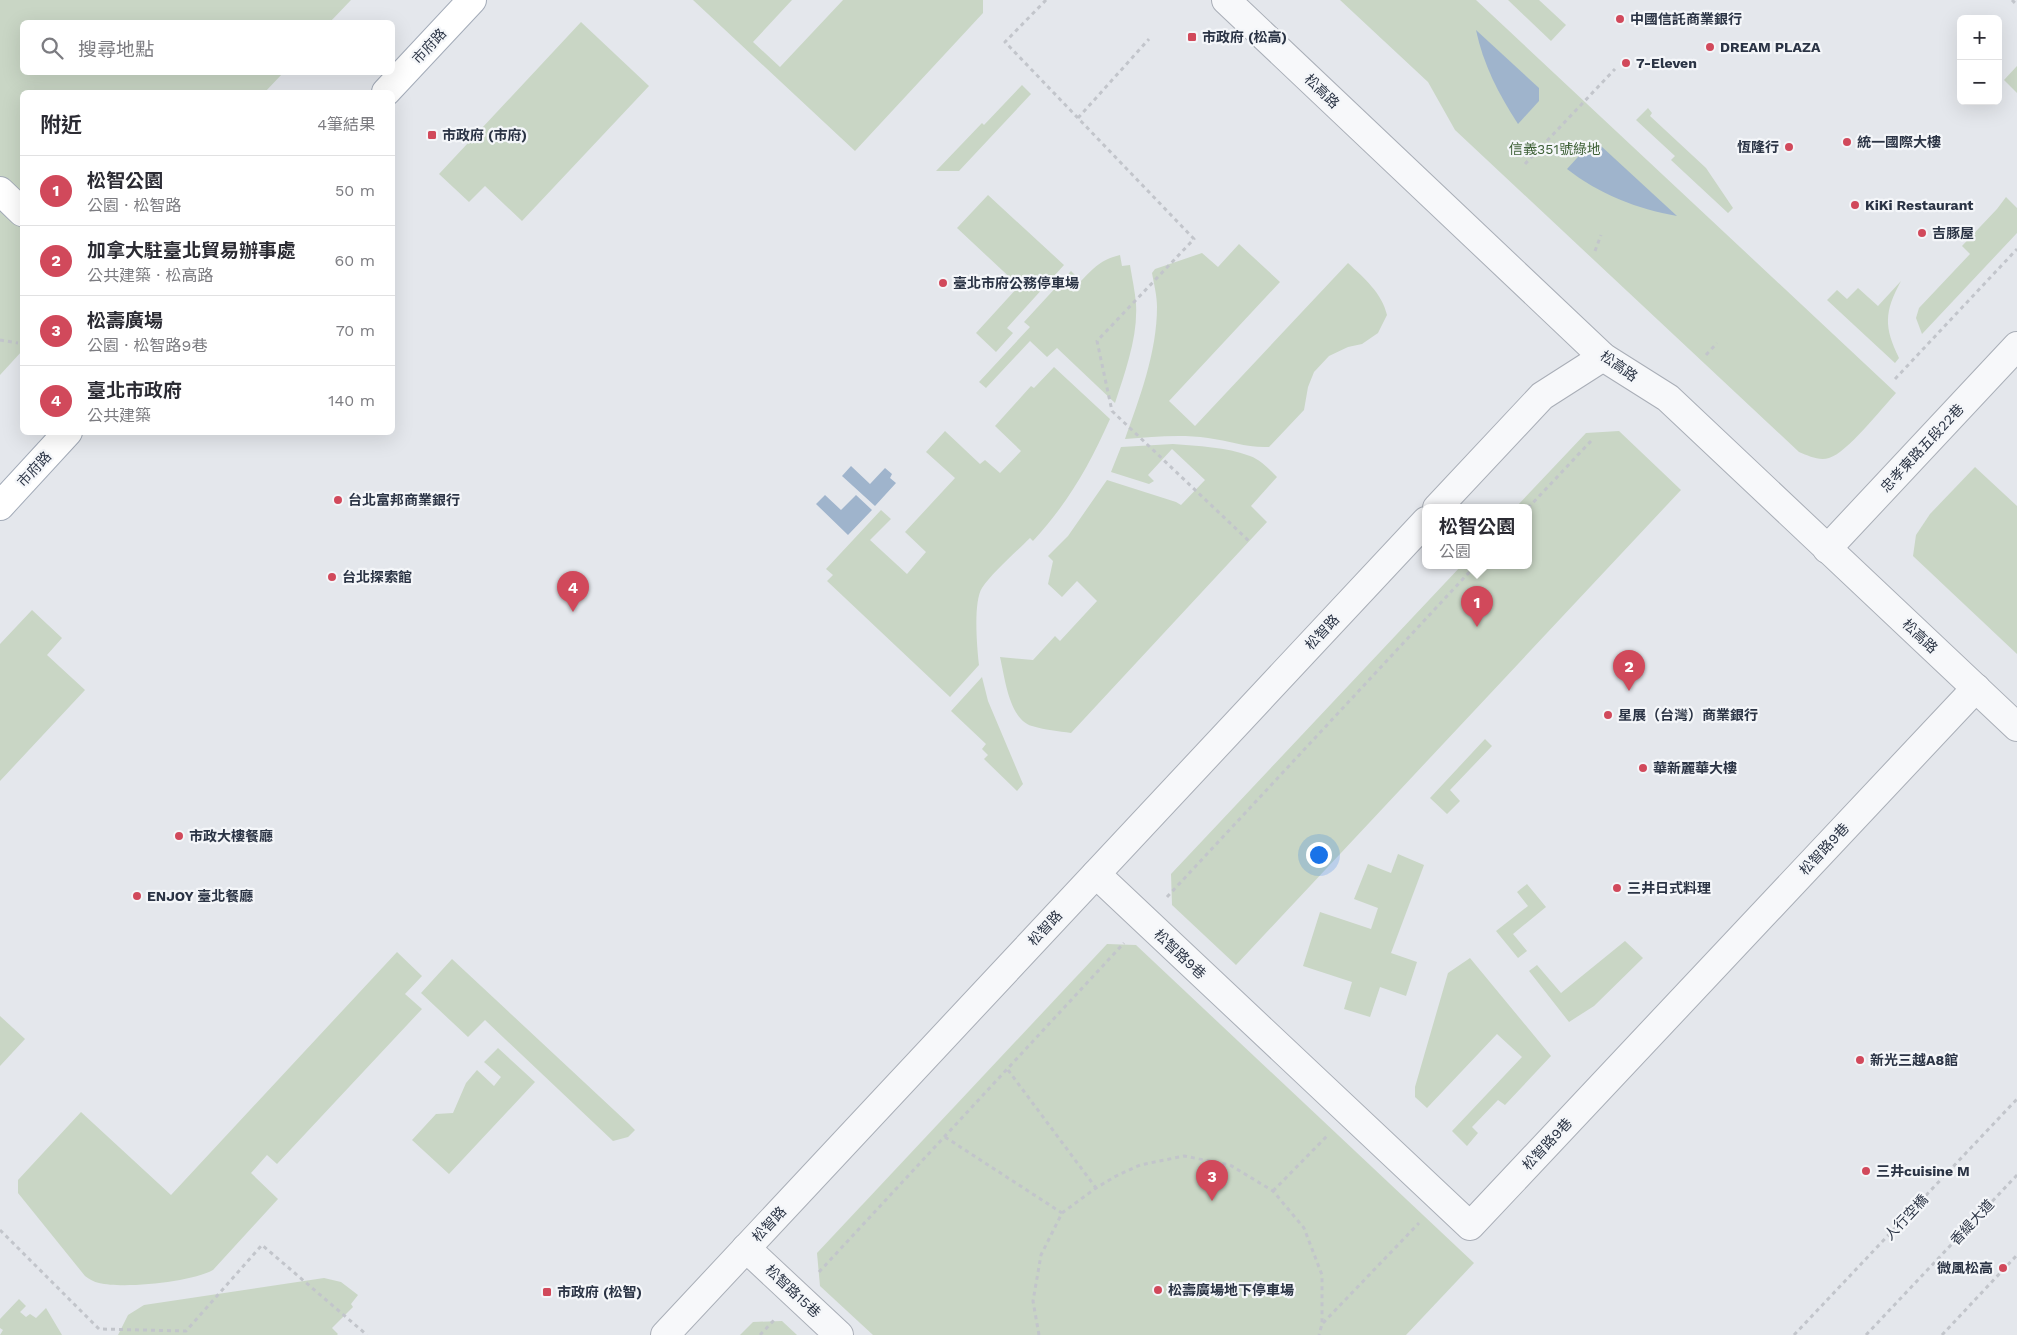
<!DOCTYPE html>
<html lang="zh-TW">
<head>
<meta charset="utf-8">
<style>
  body { margin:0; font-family:"Work Sans","Noto Sans TC",sans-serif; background:#f7f7f7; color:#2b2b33 }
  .controls { position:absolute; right:15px; top:15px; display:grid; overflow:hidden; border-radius:8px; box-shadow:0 5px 20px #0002 }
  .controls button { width:45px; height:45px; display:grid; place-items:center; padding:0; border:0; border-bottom:1px solid #e1e1e2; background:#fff; color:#2b2b33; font:25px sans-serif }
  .you { position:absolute; left:1318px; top:854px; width:18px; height:18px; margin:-12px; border:4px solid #fff; border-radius:50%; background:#1a73e8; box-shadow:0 0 0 8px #1a73e833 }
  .badge { display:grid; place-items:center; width:32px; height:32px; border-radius:50%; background:#d1495b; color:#fff; font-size:16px; font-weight:700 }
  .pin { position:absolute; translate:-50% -41px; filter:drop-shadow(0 1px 2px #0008) }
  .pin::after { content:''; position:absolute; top:26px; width:18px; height:15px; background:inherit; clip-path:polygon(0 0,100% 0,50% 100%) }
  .popup { position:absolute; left:1422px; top:504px; width:110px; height:65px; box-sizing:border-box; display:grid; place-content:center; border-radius:8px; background:#fff; filter:drop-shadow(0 1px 4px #0005); font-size:16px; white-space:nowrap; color:#7c7c81 }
  .popup b { font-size:19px; color:#2b2b33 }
  .popup::after { content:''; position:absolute; left:50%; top:100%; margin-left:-10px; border:10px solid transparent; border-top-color:#fff }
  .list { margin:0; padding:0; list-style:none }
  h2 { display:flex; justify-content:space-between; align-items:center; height:65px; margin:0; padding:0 20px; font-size:21px }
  h2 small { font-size:16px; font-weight:400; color:#7c7c81 }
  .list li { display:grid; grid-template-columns:32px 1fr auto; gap:15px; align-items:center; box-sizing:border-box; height:70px; padding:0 20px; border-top:1px solid #e1e1e2 }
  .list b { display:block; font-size:19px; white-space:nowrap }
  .list p { margin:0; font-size:16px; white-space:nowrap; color:#7c7c81 }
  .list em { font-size:16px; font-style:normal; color:#7c7c81 }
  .icon { flex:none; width:28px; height:28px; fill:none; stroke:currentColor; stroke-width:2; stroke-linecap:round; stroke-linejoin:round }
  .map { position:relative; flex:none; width:2017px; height:1335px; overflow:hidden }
  .search { position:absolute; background:#fff; box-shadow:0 5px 20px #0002; left:20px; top:20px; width:375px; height:55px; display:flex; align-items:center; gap:12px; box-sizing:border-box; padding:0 18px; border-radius:8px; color:#7c7c81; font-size:19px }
  .panel { position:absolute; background:#fff; box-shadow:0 5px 20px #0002; left:20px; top:90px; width:375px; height:345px; border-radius:8px }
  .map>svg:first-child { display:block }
</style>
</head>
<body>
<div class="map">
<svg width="2017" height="1335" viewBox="0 0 2017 1335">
  <rect width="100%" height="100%" fill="#e4e7ec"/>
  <g fill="#c9d6c5">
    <path d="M0,0h351l-21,22h-308v50l261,1 -18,19h-243v259l-22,24z"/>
    <path d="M693,0h99l-39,42 27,25 63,-67h140v13l-128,138z"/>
    <path d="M1340,0h136l420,393c-14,15 -49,60 -67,65 -10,3 -20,-2 -30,-6l-344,-322 -27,-48z"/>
    <path d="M1508,0h31l27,25 -15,16z"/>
    <path d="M581,22l68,64 -127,135 -37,-35 -16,16 -30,-28z"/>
    <path d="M2017,66v27l-13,-13z"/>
    <path d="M1022,85l9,9 -72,77h-23l46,-48 2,2z"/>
    <path d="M1648,108l4,5 -2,3 56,52 27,40 -5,5 -57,-53 4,-4 -39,-36z"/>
    <path d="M988,195l76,70 -57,63 6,5 -17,19 -20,-19 43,-47 -62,-58z"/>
    <path d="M2006,197l11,11v25l-95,101 -6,-16 3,-10 51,-54 -8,-8 35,-37z"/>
    <path d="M1239,244l41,38 -111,119 26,25 153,-163c16,15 34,30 39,52l-9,18 -16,11 -14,3 -19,9 -15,16 -6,15 -4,23 -35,37c-22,1 -39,-6 -61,-9 -28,-4 -55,-1 -83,1 15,-42 32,-87 32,-132 0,-11 -3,-23 -5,-34l3,-4 47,-16 16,14z"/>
    <path d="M1120,255l2,11 8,-1c2,13 5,26 6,39 2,33 -11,68 -21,99l-58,-55 -10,9 -17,-16 -44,47 -7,-6 51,-55 -6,-5 47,-51 10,10c14,-14 19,-21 39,-26z"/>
    <path d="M1901,281c-17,31 -17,46 -2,77l-4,5 -68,-63 10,-10 10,9 11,-11 20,18z"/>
    <path d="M1054,367l56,52c-21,47 -42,84 -77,122l-3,-3c-14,14 -38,35 -48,50 -9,14 -5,60 -3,77l-29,32 -123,-116 6,-6 -7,-6 55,-59 10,9 -21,21 37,34 19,-22 -21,-20 50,-54 -29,-26 19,-21 35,33 5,-4 15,13 21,-22 -26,-25 36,-40 3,2z"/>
    <path d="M1619,431l62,59 -445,475 -64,-60 -1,-31 290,-308h67v-58h-13l71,-75z"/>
    <path d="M1173,444c25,2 53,3 77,12 11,4 19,13 27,21l-26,29 16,16 -196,211c-12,-2 -27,-3 -39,-7 -23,-7 -27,-48 -32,-69l33,3 22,-24 5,5 37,-40 -20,-20 -15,16 -14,-13 5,-23 -5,-5 20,-20 39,-56 69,22 5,3 24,-25 -33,-31 -24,26 6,6 -5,3 -38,-12 10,-25z"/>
    <path d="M1975,467l42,39v148l-104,-98 3,-21 14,-21z"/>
    <path d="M32,610l30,28 -15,17 38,35 -85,91v-137z"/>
    <path d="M982,677l6,24 35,83 -6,7 -33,-32 4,-4 -6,-6 4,-5 -35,-33z"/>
    <path d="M1485,739l7,7 -42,44 10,11 -13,13 -17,-16z"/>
    <path d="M1398,854l26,11 -33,88 26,9 -11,34 -26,-9 -10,30 -26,-8 8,-27 -49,-16 17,-54 51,17 7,-21 -24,-9 14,-35 23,9z"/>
    <path d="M1527,884l19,23 -33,27 14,17 -9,7 -22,-27 32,-25 -11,-14z"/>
    <path d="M1625,941l18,17 -49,48 -25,16 -40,-51 8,-6 24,28z"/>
    <path d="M1107,944l29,1 338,318 -68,72h-533l-53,-49 -3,-33z"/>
    <path d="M397,952l25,24 -17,18 17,15 -145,155 -10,-9 -16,18 27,26 -65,71c-22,12 -89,19 -114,13 -5,-1 -10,-4 -14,-7l-67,-83v-13l63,-68 90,83z"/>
    <path d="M1470,958l81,98 -46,49 -7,-5 -26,27 6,6 -11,13 -15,-15 70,-74 -25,-23 -70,74 -12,-11v-10l33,-114z"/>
    <path d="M452,959l177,165 6,6 -7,7 -15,4 -128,-121 -17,17 -47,-44z"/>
    <path d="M0,1016l25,23 -25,27z"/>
    <path d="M498,1048l37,34 -86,92 -37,-34 24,-26 17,-1 13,-30 11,-13 17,16 7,-9 -17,-15z"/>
    <path d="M324,1278l17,4 17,13 -7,9 2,3 -21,21 6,6 -1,1h-219l10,-20 16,-10z"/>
    <path d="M19,1299l7,7 -6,6 6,5 4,-3 6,4 10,-10 16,27h-62l3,-5 -3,-2v-9z"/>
    <path d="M782,1321l15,14h-57l13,-13z"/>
  </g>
  <g fill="#9fb4cc">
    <path d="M1476,30l63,58v13l-21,23c-19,-29 -35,-60 -42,-94z"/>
    <path d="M1588,146h13l76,70c-40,-7 -78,-22 -110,-47z"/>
    <path d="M851,466l19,18 15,-16 7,6 -2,4 6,5 -21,23 -33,-30z"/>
    <path d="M825,495l16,15 15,-15 16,15 -24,25 -32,-31z"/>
  </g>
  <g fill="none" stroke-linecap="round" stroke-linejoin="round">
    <g stroke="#a9aeb7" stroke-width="30">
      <g id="minor">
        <path d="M1226,0l377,357 65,41 349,329"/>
        <path d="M1437,508l105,-112 61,-39"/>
        <path d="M1827,549l190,-203"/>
        <path d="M1096,874l374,352 506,-538"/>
        <path d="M746,1248l93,87"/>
        <path d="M665,1335l761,-814"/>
      </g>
    </g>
    <g stroke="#a3abb8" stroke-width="30">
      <g id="major">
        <path d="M386,92l86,-92"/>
        <path d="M0,191l22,21"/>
        <path d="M0,506l68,-74"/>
      </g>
    </g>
    <g stroke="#c2c5cb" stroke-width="3" stroke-dasharray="4 4" stroke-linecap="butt">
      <path d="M1046,0l-41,42 189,197 -97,102 15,70 138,131"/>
      <path d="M2012,0l5,5"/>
      <path d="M1078,118l71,-79"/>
      <path d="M1525,164l90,-95"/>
      <path d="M1595,251l6,-16"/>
      <path d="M0,340l18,3"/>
      <path d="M1706,355l11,-12"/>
      <path d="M1895,379l122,-130"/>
      <path d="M1528,508l63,-67"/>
      <path d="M1167,897l308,-331"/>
      <path d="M1008,1070l88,118"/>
      <path d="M945,1137l117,76"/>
      <path d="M1273,1191l54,-55"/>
      <path d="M0,1230l99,99 87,2 76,-86 105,90"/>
      <path d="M819,1272l305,-329"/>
      <path d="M1323,1323l96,-100"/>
      <path d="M760,1335l15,-16"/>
      <path d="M1039,1335l-6,-34 8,-46 21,-42 34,-25 20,-12 24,-11 44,-9 46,9 43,26 31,37 18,47v49l-3,11"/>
      <path d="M1794,1335l223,-236"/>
      <path d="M1866,1335l151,-160"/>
      <path d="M1942,1335l75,-80"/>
    </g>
    <use href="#minor" stroke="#f7f8fa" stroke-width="28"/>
    <use href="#major" stroke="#fff" stroke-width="28"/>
  </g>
  <g fill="#d1495b" stroke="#f4f6f9" stroke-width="2">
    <circle cx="1620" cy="19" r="5"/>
    <rect x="1187" y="32" width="10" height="10" rx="2.5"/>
    <circle cx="1710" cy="47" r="5"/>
    <circle cx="1626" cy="63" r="5"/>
    <rect x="427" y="130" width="10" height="10" rx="2.5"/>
    <circle cx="1847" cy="142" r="5"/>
    <circle cx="1789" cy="147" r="5"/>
    <circle cx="1855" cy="205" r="5"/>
    <circle cx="1922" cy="233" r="5"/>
    <circle cx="943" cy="283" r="5"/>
    <circle cx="338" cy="500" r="5"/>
    <circle cx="332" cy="577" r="5"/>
    <circle cx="1608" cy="715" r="5"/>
    <circle cx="1643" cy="768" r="5"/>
    <circle cx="179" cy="836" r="5"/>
    <circle cx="1617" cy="888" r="5"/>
    <circle cx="137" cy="896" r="5"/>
    <circle cx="1860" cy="1060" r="5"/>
    <circle cx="1866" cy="1171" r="5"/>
    <circle cx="2003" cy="1268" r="5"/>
    <circle cx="1158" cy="1290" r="5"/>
    <rect x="542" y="1287" width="10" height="10" rx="2.5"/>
  </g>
  <g text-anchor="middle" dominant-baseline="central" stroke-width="4.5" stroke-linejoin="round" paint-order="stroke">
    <g font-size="14" font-weight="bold" fill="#2b3445" stroke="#f4f6f9" text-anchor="start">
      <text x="1630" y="19">中國信託商業銀行</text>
      <text x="1202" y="37">市政府 (松高)</text>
      <text x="1720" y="47">DREAM PLAZA</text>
      <text x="1636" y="63">7-Eleven</text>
      <text x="442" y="135">市政府 (市府)</text>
      <text x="1857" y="142">統一國際大樓</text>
      <text x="1779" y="147" text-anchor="end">恆隆行</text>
      <text x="1865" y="205">KiKi Restaurant</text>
      <text x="1932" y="233">吉豚屋</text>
      <text x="953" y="283">臺北市府公務停車場</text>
      <text x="348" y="500">台北富邦商業銀行</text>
      <text x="342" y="577">台北探索館</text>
      <text x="1618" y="715">星展（台灣）商業銀行</text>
      <text x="1653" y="768">華新麗華大樓</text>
      <text x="189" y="836">市政大樓餐廳</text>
      <text x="1627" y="888">三井日式料理</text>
      <text x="147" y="896">ENJOY 臺北餐廳</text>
      <text x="1870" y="1060">新光三越A8館</text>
      <text x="1876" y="1171">三井cuisine M</text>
      <text x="1993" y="1268" text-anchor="end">微風松高</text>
      <text x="1168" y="1290">松壽廣場地下停車場</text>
      <text x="557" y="1292">市政府 (松智)</text>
    </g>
    <g font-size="14" fill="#2b3445" stroke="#f4f6f9">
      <text transform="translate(429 46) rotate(-47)">市府路</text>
      <text transform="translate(1322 91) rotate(44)">松高路</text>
      <text transform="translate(1619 366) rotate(35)">松高路</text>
      <text transform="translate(1922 448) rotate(-47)">忠孝東路五段22巷</text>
      <text transform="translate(34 469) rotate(-47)">市府路</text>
      <text transform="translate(1322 632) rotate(-47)">松智路</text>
      <text transform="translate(1920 636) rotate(43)">松高路</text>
      <text transform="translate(1824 849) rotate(-47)">松智路9巷</text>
      <text transform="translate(1045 928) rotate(-47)">松智路</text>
      <text transform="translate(1180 954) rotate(43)">松智路9巷</text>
      <text transform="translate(1547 1144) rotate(-47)">松智路9巷</text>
      <text transform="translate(1906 1217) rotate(-47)">人行空橋</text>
      <text transform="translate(1972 1222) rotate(-47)">香緹大道</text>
      <text transform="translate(769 1224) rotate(-47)">松智路</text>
      <text transform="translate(793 1291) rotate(43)">松智路15巷</text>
    </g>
    <g font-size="14" fill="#3f6138" stroke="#f4f6f9">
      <text x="1555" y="149">信義351號綠地</text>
    </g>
  </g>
</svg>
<div class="controls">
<button>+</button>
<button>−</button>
</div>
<div class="you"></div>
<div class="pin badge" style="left:1477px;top:627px">1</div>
<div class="popup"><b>松智公園</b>公園</div>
<div class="pin badge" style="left:1629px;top:691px">2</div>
<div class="pin badge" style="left:1212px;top:1201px">3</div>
<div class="pin badge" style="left:573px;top:612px">4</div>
<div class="search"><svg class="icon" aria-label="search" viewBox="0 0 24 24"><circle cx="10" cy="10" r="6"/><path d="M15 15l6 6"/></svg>搜尋地點</div>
<section class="panel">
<h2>附近<small>4筆結果</small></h2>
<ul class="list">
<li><span class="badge">1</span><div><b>松智公園</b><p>公園 · 松智路</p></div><em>50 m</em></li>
<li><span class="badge">2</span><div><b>加拿大駐臺北貿易辦事處</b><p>公共建築 · 松高路</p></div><em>60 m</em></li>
<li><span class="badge">3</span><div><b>松壽廣場</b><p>公園 · 松智路9巷</p></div><em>70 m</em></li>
<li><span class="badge">4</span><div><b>臺北市政府</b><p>公共建築</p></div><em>140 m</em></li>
</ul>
</section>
</div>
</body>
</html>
